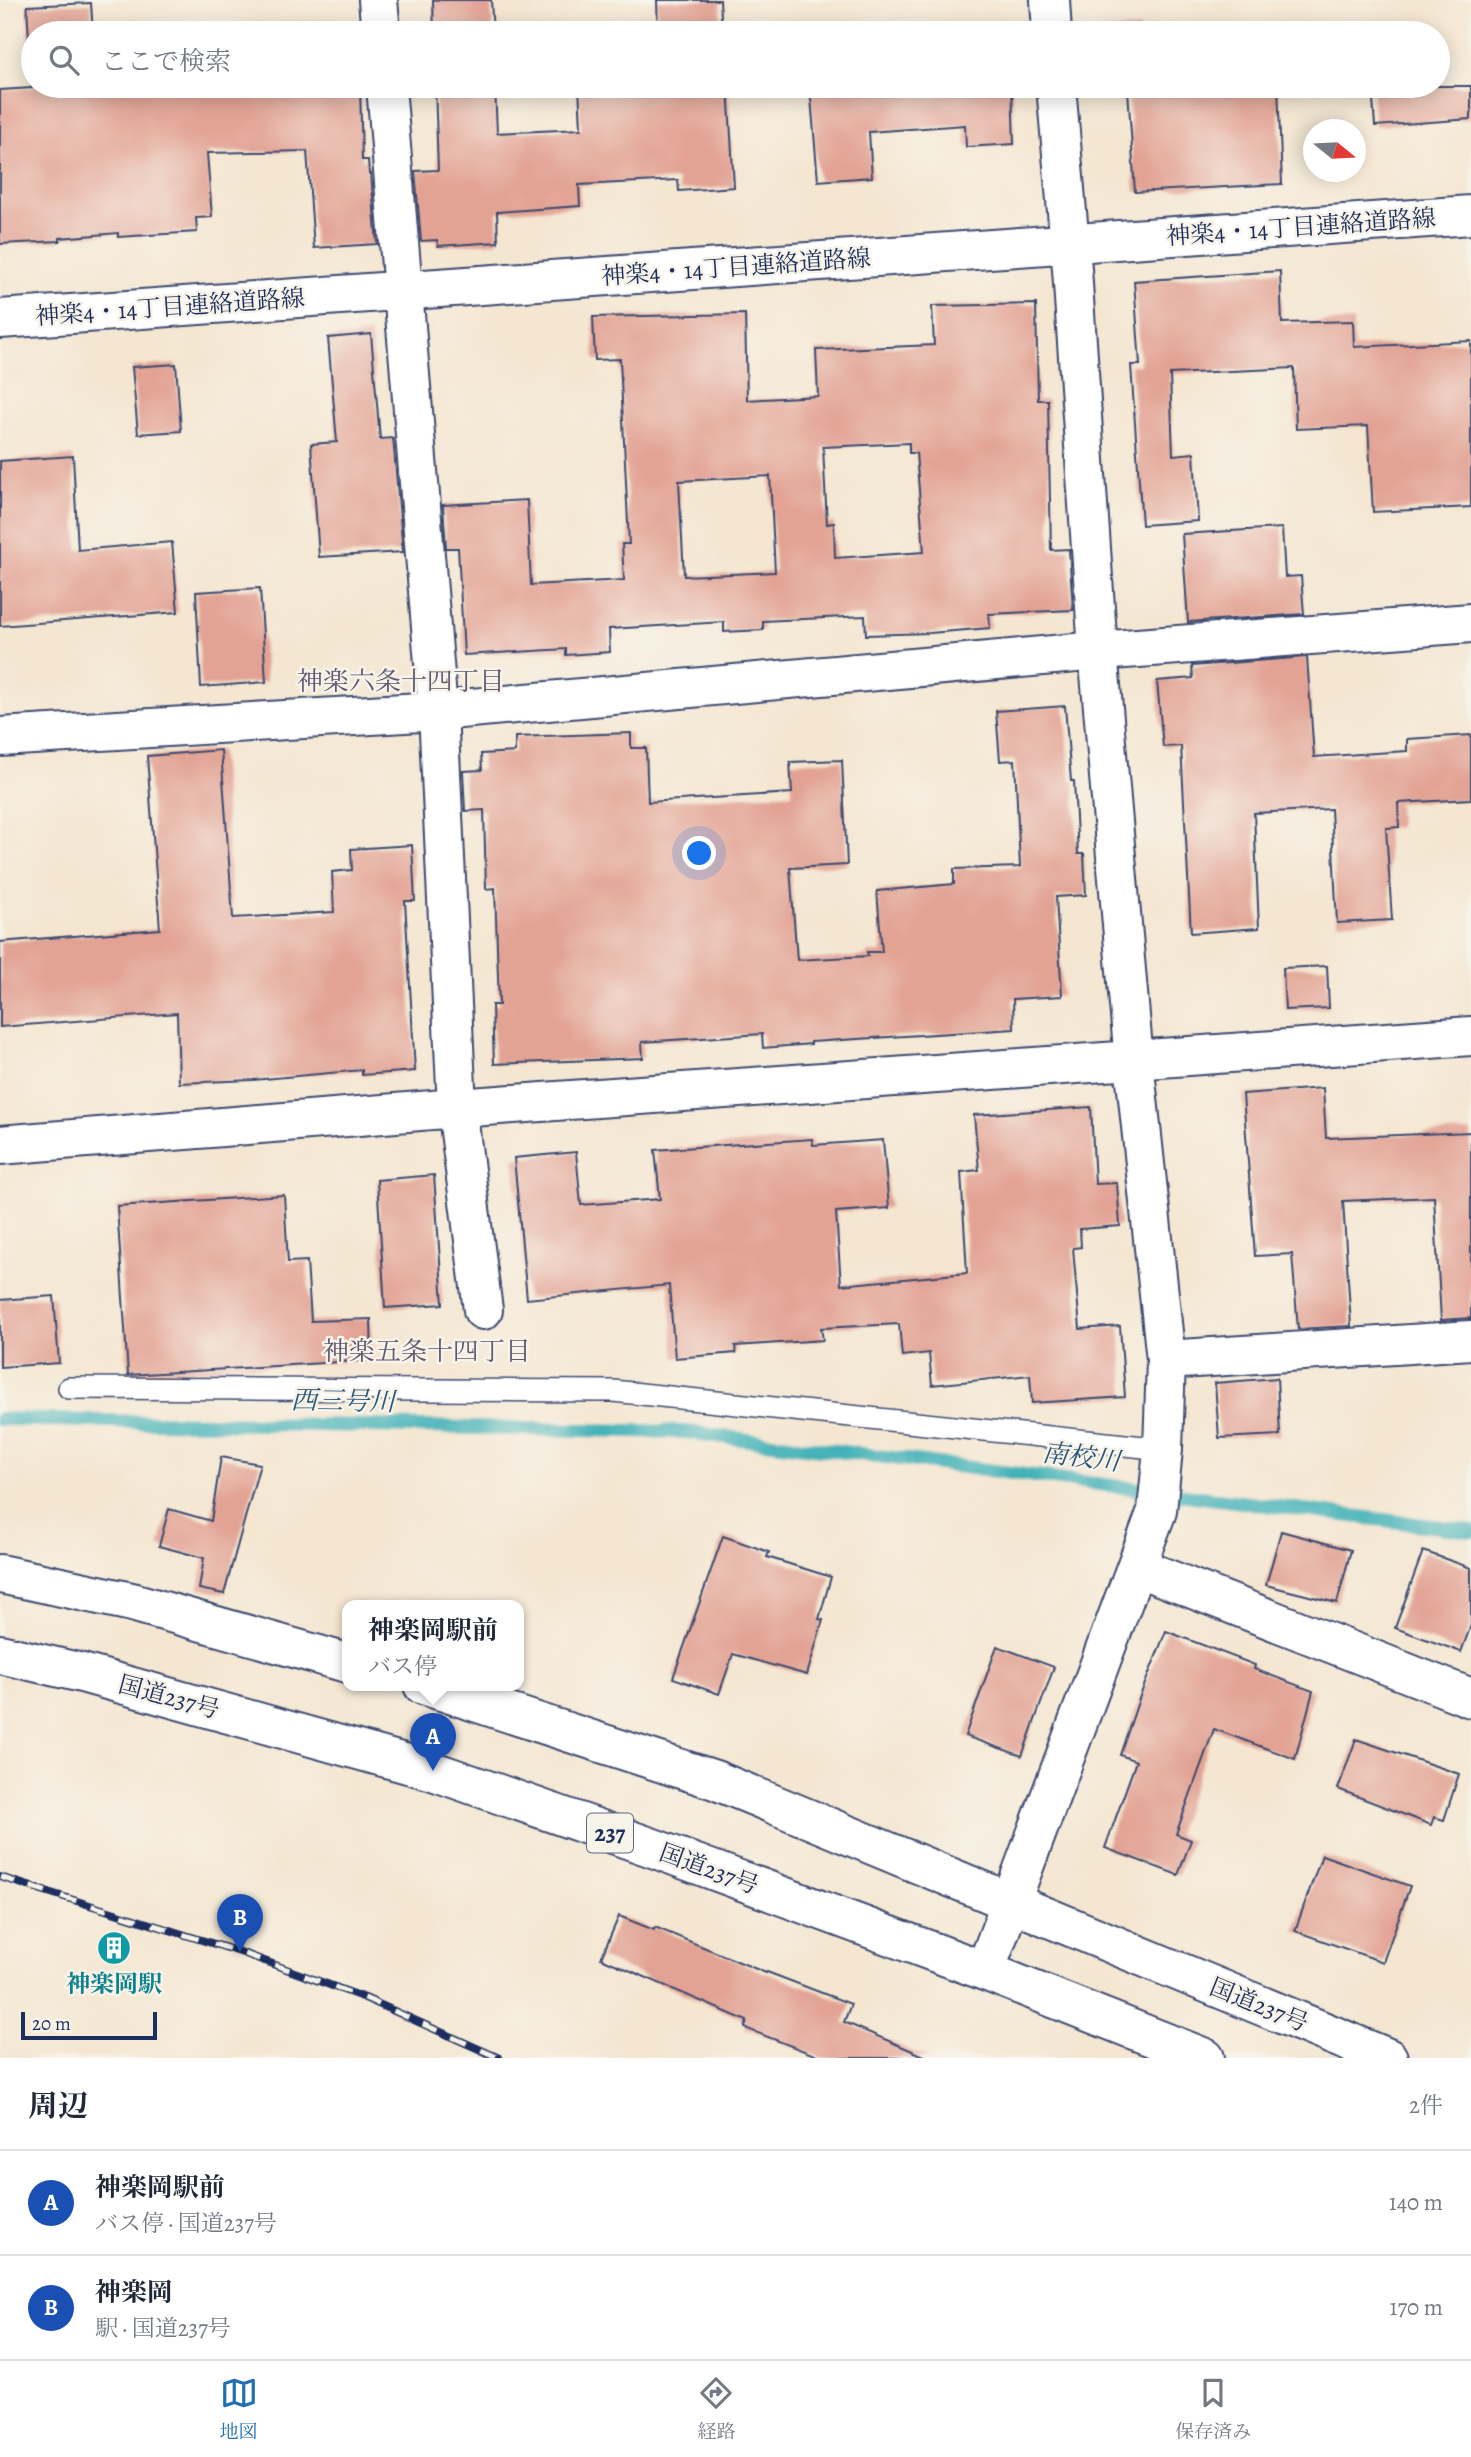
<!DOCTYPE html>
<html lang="ja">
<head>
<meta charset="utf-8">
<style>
  body { margin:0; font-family:Alegreya,"Noto Serif JP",serif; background:#f2f2f3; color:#1f2937 }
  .compass { position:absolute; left:1303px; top:119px; width:63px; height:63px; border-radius:50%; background:#fff; box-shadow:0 4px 18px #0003; rotate:108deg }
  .scale { position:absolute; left:21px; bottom:18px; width:136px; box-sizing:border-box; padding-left:7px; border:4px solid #1b2f5e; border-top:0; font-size:19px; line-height:24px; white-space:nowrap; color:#1b2f5e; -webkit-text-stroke:5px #f7f3e8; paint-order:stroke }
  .you { position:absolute; left:700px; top:854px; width:24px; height:24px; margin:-18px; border:5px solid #fff; border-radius:50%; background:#1a73e8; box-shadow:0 0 0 10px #1a73e833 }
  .badge { display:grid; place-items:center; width:46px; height:46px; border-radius:50%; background:#1f6fb2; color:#fff; font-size:23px; font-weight:700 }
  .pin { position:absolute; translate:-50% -58px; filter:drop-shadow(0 2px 4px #0008) }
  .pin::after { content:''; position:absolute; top:37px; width:24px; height:21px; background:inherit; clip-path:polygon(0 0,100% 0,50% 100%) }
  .popup { position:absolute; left:342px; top:1600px; width:182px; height:91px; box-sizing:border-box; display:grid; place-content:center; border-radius:14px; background:#fff; filter:drop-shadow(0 2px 5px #0005); font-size:23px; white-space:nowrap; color:#747a83 }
  .popup b { font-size:26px; color:#1f2937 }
  .popup::after { content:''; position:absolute; left:50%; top:100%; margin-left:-14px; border:14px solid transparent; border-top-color:#fff }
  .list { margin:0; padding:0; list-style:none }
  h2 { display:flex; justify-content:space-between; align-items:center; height:91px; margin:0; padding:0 28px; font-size:30px }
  h2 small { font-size:23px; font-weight:400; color:#747a83 }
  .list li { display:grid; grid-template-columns:46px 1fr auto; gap:21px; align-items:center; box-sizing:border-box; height:105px; padding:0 28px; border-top:2px solid #e0e1e3 }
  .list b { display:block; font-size:26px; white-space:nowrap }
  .list p { margin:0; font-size:23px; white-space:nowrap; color:#747a83 }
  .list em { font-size:23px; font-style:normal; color:#747a83 }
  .icon { flex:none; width:38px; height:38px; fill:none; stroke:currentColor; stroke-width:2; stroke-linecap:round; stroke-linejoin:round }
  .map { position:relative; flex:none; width:1471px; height:2058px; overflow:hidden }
  .search { position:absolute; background:#fff; box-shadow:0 4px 18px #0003; left:21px; right:21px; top:21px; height:77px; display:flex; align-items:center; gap:18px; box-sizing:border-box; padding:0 24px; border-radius:38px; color:#747a83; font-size:26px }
  .sheet { height:301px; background:#fff }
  nav { display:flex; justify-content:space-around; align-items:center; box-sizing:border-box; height:98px; border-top:2px solid #e0e1e3; background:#fff; font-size:19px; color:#747a83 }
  nav a { display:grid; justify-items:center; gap:4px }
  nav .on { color:#1f6fb2 }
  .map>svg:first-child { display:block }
</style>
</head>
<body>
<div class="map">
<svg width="1471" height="2058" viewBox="0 0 1471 2058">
  <rect width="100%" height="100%" fill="#f7f3e8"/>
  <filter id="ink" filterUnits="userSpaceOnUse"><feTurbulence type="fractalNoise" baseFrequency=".0143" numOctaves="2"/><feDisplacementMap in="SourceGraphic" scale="14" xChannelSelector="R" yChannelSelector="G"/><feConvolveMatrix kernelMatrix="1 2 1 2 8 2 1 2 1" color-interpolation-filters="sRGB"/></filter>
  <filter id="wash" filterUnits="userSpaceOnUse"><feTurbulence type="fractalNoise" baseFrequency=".00686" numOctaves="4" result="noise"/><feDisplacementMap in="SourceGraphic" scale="28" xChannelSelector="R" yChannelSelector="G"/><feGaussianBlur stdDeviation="1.57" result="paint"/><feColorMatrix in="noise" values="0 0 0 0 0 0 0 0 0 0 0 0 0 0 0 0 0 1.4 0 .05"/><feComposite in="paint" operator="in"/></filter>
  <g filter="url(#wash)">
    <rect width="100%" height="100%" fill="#f4e6d1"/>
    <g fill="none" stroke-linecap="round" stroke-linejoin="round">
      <path stroke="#40b1b8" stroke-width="14" d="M0,1419l686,13 785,99"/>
    </g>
    <g id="blocks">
      <g fill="#e2a394" fill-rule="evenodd">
        <path d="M433,0h58l2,33h-59z"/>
        <path d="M657,0h63l2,33h-64z"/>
        <path d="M91,3l2,30h-60v53l327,1 2,73h6l1,14h2l6,70 -63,4 -7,-97 -100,2 5,64 -16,1 1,14 -79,5v-4l-58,5v3l-60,3v-154l32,-2 -5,-82z"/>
        <path d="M338,20l1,13h-56l-1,-10z"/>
        <path d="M1140,28l1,5h-39l-1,-3z"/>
        <path d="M435,86h60l2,47 84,-4 -2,-43h149l6,101 -55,4 -1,-11 -99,5 1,21 -83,6 1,30 -60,4 -1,-6 -16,1 -6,-70 23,-1z"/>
        <path d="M810,86h202l2,58 -48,3 -1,-22 -96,7 3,45 -54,4z"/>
        <path d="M1104,86h174l4,98 -147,8 -7,-102 -23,1z"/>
        <path d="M1372,86h99v33l-96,7z"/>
        <path d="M1280,271l2,52 71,-2 1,26 117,-6v166l-98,5 -5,-86 -72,3 -2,-61 -124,6 3,81 21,-2 4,68 -56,4 -11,-160h9l-6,-84z"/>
        <path d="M1036,304l2,96h10l3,150 18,-1 4,61 -84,4 1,14 -60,5 -64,2 -1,-19 -102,5v9l-39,2v-10l-115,7 1,23 -44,3v-6l-102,6 -6,-107h-12l-3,-43 84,-5 4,85 93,-5 -2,-36h7l-9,-185 -25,1 -2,-43 152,-3 2,86 71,-4 -2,-46 118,-5 -2,-39zM909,443v10h7l8,99 -89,6 -1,-35 -7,1 -4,-77zM770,476l5,96 -91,4 -5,-95z"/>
        <path d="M371,334l9,105 13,-1 10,114 -84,5 -8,-113 26,-2 -9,-104z"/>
        <path d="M176,364l5,67 -43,3 -6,-67z"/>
        <path d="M73,456l5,94 94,-8 6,70 -178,14v-165z"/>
        <path d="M1282,528l3,49 16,-1 3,38 -116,8 -6,-88z"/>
        <path d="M260,588l6,94 -65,5 -5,-95z"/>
        <path d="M1307,657l7,100 93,-6v-12l64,-4v64l-73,4 1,24 -13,1 6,92 -55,3 -6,-114 -77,4 5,115 -68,5 -10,-187 -18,1 -6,-66 36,-3 -1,-12z"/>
        <path d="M1065,706l6,75h3l4,73h6l2,41 -30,2 6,99 -49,3 1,30 -203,13v2l-48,4 -1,-14 -120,8 1,16 -149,6 -2,-59h7l-4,-117 -9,1 -2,-79 -19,1 -2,-40 19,-1 -1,-16 34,-2v-15l116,-4v15h15l2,54 144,-9 -2,-31 52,-2 5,105 -57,3 7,92 71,-4 -1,-4h15l-5,-61 77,-7v-15l66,-2 -5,-107 -15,1 -4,-50z"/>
        <path d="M221,750l12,168 101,-6 -2,-40 20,-2 -1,-21 61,-4 3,56h-10l10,170 -53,4v-5l-109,10 -74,3 -2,-70 -177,14v-85l160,-13 -13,-173z"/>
        <path d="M1327,966l2,42 -44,2 -2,-42z"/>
        <path d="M1323,1088l3,50 145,-6v186l-30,2 -7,-123 -91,4 8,125 -53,3 -6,-75 -37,2 -12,-162z"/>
        <path d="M1091,1107l4,77 22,-1 3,43 -40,3 1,18 -8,1 7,81 40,-3 5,71 -93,6 -2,-28 -98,10 -3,-32 -27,3 -3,-32 -78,4 2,12 -88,6 1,7 -61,5 -6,-73 -142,14 -13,-141 62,-6 5,53 79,-6 -5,-49 157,-11 1,6 70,-5 6,68 -53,4 5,73 126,-12 -6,-101 18,-2 -5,-55z"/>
        <path d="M434,1175l9,129 -58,4 -8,-128z"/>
        <path d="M284,1195l4,67 19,-1 4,60 60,-2 1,41 -244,15 -11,-169z"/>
        <path d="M54,1296l5,67 -59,4v-67z"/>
        <path d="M1277,1378l3,57 -61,3 -4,-55z"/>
        <path d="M221,1457l39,7 -36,130 -25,-5 5,-31 -45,-12 10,-37 42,12z"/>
        <path d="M1281,1531l70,19 -14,53 -71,-18z"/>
        <path d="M723,1536l46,16 -2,5 64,20 -12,42 4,1 -16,55 -74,-21 -14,40 -46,-16z"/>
        <path d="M1423,1551l48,17v57l-10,27 -66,-24z"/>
        <path d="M1166,1631l89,34 -1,4 59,22 -18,68 -81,-30 -38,105 15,6 -13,35 -73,-27 31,-87 -16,-6 20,-59z"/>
        <path d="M997,1646l57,21 -32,89 -57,-20z"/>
        <path d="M1356,1739l103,35 -15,46 -10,-3 -3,8 -93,-36z"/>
        <path d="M1322,1855l88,31 -27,76 -88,-31z"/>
        <path d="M619,1916l35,14 1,-3 111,46 1,-1 84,32 -7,18 85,36h-107l-77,-30 2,-7 -146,-63z"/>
      </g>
    </g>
  </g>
  <g filter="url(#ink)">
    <use href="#blocks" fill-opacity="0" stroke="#3c4a6f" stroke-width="2"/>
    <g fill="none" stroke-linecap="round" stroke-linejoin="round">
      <g stroke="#3c4a6f" stroke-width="24">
        <path id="lane" d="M69,1388l544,3 550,58"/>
      </g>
      <g stroke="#3c4a6f" stroke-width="42">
        <g id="street">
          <path d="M378,0l3,33"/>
          <path d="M1050,0l2,33"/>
          <path d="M386,86l52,625 19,397 26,202"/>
          <path d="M0,319l1471,-104"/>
          <path d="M0,737l438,-26 660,-60 373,-28"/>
          <path d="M0,1145l457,-37 1014,-72"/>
          <path d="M1166,1360l305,-20"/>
          <path d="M1137,1567l334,131"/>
          <path d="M985,1971l172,-460 6,-62 3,-89 -32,-299 -36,-410 -26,-382 -16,-183"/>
        </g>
      </g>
      <g stroke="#3c4a6f" stroke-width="42">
        <g id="highway">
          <path d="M0,1574l132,28 215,61"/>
          <path d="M0,1654l82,19 351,98 220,77 332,123 220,87"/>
          <path d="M423,1685l292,95 673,278"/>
        </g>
      </g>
      <use href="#lane" stroke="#fff" stroke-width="21"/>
      <use href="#street" stroke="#fff" stroke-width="38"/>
      <use href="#highway" stroke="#fff" stroke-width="38"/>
      <g stroke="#1b2f5e" stroke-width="8">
        <path id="rail" d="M0,1877l240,75 125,46 134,60"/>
      </g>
      <use href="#rail" stroke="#f7f3e8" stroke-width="5" stroke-dasharray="16" stroke-linecap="butt"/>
    </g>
  </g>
  <defs>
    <g id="building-disc" transform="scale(1.75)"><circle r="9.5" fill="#0f9aa8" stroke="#f7f3e8"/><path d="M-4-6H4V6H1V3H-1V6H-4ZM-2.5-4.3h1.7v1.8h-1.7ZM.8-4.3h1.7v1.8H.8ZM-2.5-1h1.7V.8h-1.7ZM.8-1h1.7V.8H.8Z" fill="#fff"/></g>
  </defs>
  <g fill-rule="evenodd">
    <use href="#building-disc" x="114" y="1948"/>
  </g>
  <g text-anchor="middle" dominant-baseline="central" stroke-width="5" stroke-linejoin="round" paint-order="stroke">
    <rect fill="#f7f3e8" stroke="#5d6a87" stroke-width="2" x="587" y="1813.5" width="46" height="39" rx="5"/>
    <g font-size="23" font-weight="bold" fill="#1b2f5e">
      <text x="610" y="1833">237</text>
    </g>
    <g font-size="24" fill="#1b2f5e" stroke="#f7f3e8">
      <text transform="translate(1301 227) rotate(-4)">神楽4・14丁目連絡道路線</text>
      <text transform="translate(736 267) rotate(-4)">神楽4・14丁目連絡道路線</text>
      <text transform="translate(170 307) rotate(-4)">神楽4・14丁目連絡道路線</text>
      <text transform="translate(169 1697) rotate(15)">国道237号</text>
      <text transform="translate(709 1869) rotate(20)">国道237号</text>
      <text transform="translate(1259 2005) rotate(22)">国道237号</text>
    </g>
    <g font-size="24" font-weight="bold" fill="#0d838f" stroke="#f7f3e8">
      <text x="114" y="1984">神楽岡駅</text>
    </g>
    <g font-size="26" fill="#615871" stroke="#f7f3e8">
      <text x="401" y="681">神楽六条十四丁目</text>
      <text x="427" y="1351">神楽五条十四丁目</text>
    </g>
    <g font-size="26" font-style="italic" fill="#265679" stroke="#f7f3e8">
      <text transform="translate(343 1401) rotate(1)">西三号川</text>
      <text transform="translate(1081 1457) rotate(7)">南校川</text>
    </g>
  </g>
</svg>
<svg class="compass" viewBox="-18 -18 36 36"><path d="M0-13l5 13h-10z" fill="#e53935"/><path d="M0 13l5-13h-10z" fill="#747a83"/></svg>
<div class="scale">20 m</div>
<div class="you"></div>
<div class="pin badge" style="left:433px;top:1771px;background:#1a4fb4">A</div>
<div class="popup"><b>神楽岡駅前</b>バス停</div>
<div class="pin badge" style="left:240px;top:1952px;background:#1a4fb4">B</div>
<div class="search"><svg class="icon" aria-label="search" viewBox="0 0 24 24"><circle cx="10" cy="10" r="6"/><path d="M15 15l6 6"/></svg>ここで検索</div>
</div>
<section class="sheet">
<h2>周辺<small>2件</small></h2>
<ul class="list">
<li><span class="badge" style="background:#1a4fb4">A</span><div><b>神楽岡駅前</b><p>バス停 · 国道237号</p></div><em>140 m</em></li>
<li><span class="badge" style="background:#1a4fb4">B</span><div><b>神楽岡</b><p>駅 · 国道237号</p></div><em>170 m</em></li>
</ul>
</section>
<nav>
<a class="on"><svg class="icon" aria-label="map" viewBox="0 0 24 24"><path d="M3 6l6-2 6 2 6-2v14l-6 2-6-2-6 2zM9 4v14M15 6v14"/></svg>地図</a>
<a><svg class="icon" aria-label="directions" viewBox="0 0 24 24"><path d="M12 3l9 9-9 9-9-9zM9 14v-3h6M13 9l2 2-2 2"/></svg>経路</a>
<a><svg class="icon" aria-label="saved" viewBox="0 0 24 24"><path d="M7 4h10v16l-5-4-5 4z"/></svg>保存済み</a>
</nav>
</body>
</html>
